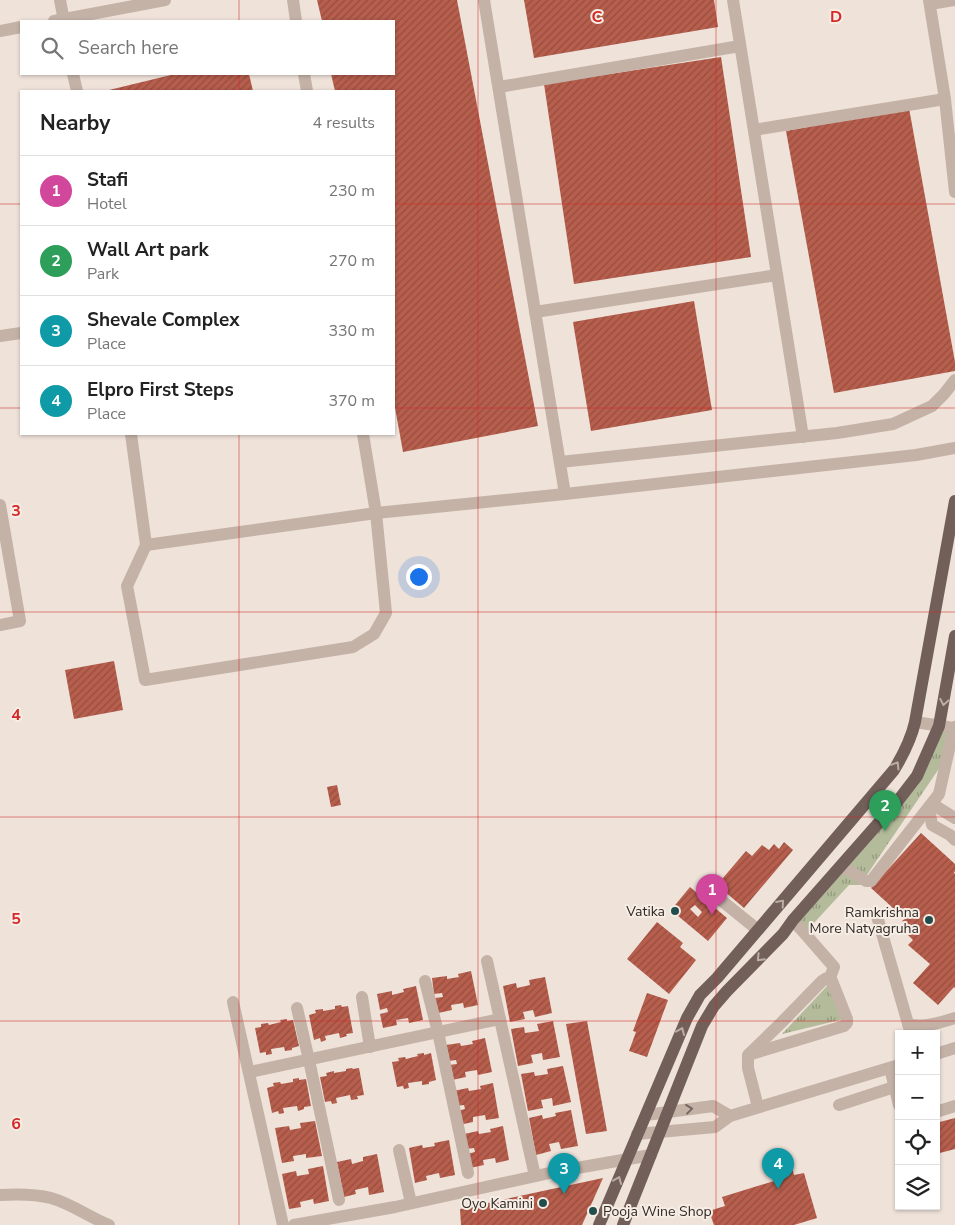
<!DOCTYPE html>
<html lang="en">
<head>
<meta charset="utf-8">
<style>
  body { margin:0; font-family:"Nunito Sans",sans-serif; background:#f2f2f2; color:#222 }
  .controls { position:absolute; right:15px; bottom:15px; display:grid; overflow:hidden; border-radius:0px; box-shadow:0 1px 4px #0004 }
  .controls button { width:45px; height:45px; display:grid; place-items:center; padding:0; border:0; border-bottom:1px solid #e0e0e0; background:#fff; color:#222; font:25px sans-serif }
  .you { position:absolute; left:418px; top:576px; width:18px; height:18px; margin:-12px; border:4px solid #fff; border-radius:50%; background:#1a73e8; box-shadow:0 0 0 8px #1a73e833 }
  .badge { display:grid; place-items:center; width:32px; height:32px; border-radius:50%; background:#214e4d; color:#fff; font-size:16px; font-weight:700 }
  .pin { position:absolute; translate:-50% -41px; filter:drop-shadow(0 1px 2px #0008) }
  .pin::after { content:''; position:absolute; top:26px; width:18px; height:15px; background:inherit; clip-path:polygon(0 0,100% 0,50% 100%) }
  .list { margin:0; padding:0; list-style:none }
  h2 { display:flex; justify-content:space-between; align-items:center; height:65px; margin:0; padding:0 20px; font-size:21px }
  h2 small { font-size:16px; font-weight:400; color:#767676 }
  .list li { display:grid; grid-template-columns:32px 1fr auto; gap:15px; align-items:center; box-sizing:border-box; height:70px; padding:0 20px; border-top:1px solid #e0e0e0 }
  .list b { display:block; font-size:19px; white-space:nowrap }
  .list p { margin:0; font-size:16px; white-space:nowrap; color:#767676 }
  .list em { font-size:16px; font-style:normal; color:#767676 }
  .icon { flex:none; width:28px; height:28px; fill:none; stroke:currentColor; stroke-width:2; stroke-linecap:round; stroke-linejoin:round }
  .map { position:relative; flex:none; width:955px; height:1225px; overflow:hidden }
  .search { position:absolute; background:#fff; box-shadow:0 1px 4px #0004; left:20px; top:20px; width:375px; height:55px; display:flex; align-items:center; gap:12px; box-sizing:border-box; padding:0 18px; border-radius:0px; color:#767676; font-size:19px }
  .panel { position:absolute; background:#fff; box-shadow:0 1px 4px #0004; left:20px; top:90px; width:375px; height:345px; border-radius:0px }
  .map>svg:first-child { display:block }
</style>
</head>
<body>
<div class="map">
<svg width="955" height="1225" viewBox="0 0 955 1225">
  <defs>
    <pattern id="park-tufts" width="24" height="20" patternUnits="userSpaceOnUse" patternTransform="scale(1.25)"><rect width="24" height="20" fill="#b3bb9b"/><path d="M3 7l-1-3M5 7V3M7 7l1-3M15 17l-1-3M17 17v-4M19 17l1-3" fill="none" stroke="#92987e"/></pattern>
    <pattern id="building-hatch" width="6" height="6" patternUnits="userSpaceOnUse" patternTransform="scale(1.25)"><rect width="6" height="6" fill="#b75e4d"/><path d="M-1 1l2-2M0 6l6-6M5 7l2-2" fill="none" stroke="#954e40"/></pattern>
  </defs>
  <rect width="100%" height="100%" fill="#eee2d9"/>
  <g fill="url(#park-tufts)">
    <path d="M939,728l16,3v14l-95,140h-11l-48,52 -10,-9 127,-151z"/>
    <path d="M828,985l16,34 -62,15z"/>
  </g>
  <g fill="url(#building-hatch)" fill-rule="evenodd">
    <path d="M317,0h140l81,426 -135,26 -9,-50v-311h-59l-4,-17h63v-53h-72z"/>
    <path d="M524,0h190l4,27 -184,31z"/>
    <path d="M721,57l30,200 -177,27 -30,-200z"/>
    <path d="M175,74h74l4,17h-148z"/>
    <path d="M909,108l46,254v9l-121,22 -48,-262z"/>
    <path d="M694,301l18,109 -121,21 -18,-109z"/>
    <path d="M114,661l9,49 -49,9 -9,-49z"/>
    <path d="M337,785l4,20 -10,2 -4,-20z"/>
    <path d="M921,833l34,31v7l-1,2 1,1v114l-1,-1 -16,18 -25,-22 17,-19 -22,-19 5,-5 -5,-5 3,-3 -5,-5 2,-2 -6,-4 3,-2 -34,-31z"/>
    <path d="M784,842l9,8 -49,58 -27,-23 29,-34 6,5 10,-11 7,5 5,-6 5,5z"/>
    <path d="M690,887l37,31 -19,23 -37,-31zM695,905l7,7 -4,5 -8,-8z"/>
    <path d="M657,922l26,21 -3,4 16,13 -27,34 -42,-35z"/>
    <path d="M471,971l7,34 -14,3 -1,-5 -12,2 1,5 -14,3 -3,-15 8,-1 -1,-4 -8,1 -2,-16 15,-2v3l12,-2 -1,-3z"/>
    <path d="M545,977l7,36 -17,4 -2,-7 -10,2 2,7 -15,3 -7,-36 13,-3 1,5 13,-3 -1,-5z"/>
    <path d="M416,986l7,34 -14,3 -1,-5 -12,2 1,5 -14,3 -3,-14 8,-2 -1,-4 -7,2 -3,-16 15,-3v4l12,-3 -1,-3z"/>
    <path d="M647,993l21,7 -21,57 -18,-6 7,-19 -3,-1z"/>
    <path d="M341,1005l1,2 6,-1 5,27 -7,1 1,2 -7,2 -1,-5 -14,3 1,4 -5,2 -1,-4 -6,2 -5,-25 7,-2 -1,-3 8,-1v2l12,-2v-3z"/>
    <path d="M287,1019v2l6,-1 6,26 -7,2v2l-7,1 -1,-4 -13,2 1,5 -6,1v-3l-6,1 -5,-25 6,-1v-3l7,-1 1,2 12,-3 -1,-2z"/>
    <path d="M553,1021l7,36 -17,3 -1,-7 -11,2 2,8 -15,3 -7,-37 13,-2 1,6 14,-2 -2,-7z"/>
    <path d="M587,1021l20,110 -21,3 -20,-110z"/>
    <path d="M485,1038l7,34 -14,3 -1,-5 -12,2 1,5 -14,3 -3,-15 8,-1 -1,-4 -7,1 -3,-16 14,-2 1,3 12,-2 -1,-3z"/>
    <path d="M424,1053v2l7,-2 5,27 -7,2v2l-7,1v-4l-14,2 1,5 -5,1 -1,-3 -6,1 -5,-25 7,-1 -1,-3 7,-1 1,2 12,-3 -1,-2z"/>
    <path d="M563,1066l8,36 -18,4 -1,-8 -11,2 2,8 -15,3 -7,-37 13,-2 1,4 13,-2 -1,-5z"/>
    <path d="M352,1068l1,1 6,-1 5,27 -7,1 1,3 -7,1 -1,-5 -14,3 1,5 -5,1 -1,-3 -6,1 -5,-25 7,-1 -1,-3 8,-2v2l12,-2v-2z"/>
    <path d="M299,1078v2l7,-1 5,27 -7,1v2l-6,2 -1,-5 -14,2 1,5 -5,1 -1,-3 -6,2 -5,-25 7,-2 -1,-3 7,-1 1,2 12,-2v-3z"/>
    <path d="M493,1083l6,35 -13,2 -1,-5 -12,2v5l-14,3 -2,-14 8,-2 -1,-4 -8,1 -3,-15 15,-3 1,3 12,-2 -1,-3z"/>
    <path d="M571,1110l7,36 -17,3 -2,-7 -10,2 2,7 -15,4 -7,-37 13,-3 1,4 13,-3 -1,-3z"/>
    <path d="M955,1118v31l-19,5v-31z"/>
    <path d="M315,1121l7,35 -16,2v-4l-13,2 1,5 -12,2 -7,-35 14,-2 1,4 11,-2 -1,-5z"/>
    <path d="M503,1126l6,34 -13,3 -1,-5 -12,2 1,5 -14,3 -3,-14 8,-2 -1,-4 -8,1 -2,-15 14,-3 1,3 12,-2 -1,-3z"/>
    <path d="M449,1140l6,35 -15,3 -1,-5 -13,3 1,4 -12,3 -6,-35 13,-3 1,3 12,-2 -1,-3z"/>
    <path d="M788,1153l6,22 10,-2 13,45 -23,7h-80l-5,-14 16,-5 -3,-9 52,-16 -6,-22z"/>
    <path d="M377,1154l7,38 -15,3 -1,-8 -13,3 1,4 -12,3 -7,-35 14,-3 1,5 11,-3v-4z"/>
    <path d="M323,1166l6,35 -15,3 -1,-5 -13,3 1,5 -12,2 -7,-35 14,-3 1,5 12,-2 -1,-5z"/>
    <path d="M603,1178l-21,47h-121l-1,-16z"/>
  </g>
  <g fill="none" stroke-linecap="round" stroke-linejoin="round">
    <g stroke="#c4b2a7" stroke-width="12">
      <path d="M60,0l4,21"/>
      <path d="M293,0l3,21"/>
      <path d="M484,0l81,494"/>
      <path d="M733,0l70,437"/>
      <path d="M929,0l16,99 10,93"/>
      <path d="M930,4l24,-4"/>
      <path d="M54,21l111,-21"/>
      <path d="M0,31l21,-4"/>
      <path d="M73,74l4,17"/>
      <path d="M304,74l3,17"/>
      <path d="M499,87l241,-41"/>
      <path d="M754,130l191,-31"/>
      <path d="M535,312l242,-37"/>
      <path d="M0,336l21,-3"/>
      <path d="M131,434l15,111 -19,41 18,94 208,-33 21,-13 12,-21 -10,-100 -13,-79"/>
      <path d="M560,462l277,-29 56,-9 39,-18 12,-12 11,-14"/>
      <path d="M0,505l20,116 -20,4"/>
      <path d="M146,545l230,-32 189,-19 351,-39 39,-7"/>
      <path d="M915,722l33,5"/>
      <path d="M932,804l23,14"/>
      <path d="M929,808l3,17 18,10 5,5"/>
      <path d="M842,866l24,15h5l68,-87 15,-67"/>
      <path d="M706,888l52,42"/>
      <path d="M877,916l34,118"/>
      <path d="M793,920l41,47 -5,13"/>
      <path d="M487,961l48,215"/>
      <path d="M425,981l13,51 30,141"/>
      <path d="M362,997l8,50"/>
      <path d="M233,1002l50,223"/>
      <path d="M297,1008l12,52 30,140"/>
      <path d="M908,1024c16,4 31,-1 47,-6"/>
      <path d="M936,1054l19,-6"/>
      <path d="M748,1055l96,-29 3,-3v-4l-15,-38 -5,-3 -5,3 -41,42 -33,32v13l10,39"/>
      <path d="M890,1068l9,37"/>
      <path d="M250,1072l250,-53"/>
      <path d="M839,1105l55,-18"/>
      <path d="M936,1112l19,-6"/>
      <path d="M646,1115l67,-9 17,10"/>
      <path d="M637,1134l78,-7 15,-11 169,-51"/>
      <path d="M399,1150l12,53"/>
      <path d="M0,1195c17,-1 35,-1 51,3 21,6 38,19 58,27"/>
      <path d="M294,1225l101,-18 159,-35 97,-17"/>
    </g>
    <g stroke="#725f59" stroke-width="12">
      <path d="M599,1225l88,-207 13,-23 17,-17 177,-208c9,-15 17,-30 21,-48l40,-221"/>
      <path d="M623,1225l79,-199 12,-20 13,-15 56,-57 10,-14 104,-118 20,-26 22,-50 16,-90"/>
    </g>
  </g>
  <defs><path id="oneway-chevron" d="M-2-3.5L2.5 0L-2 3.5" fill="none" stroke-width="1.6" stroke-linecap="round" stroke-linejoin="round" transform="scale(1.25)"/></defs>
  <g stroke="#bbada5">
    <use href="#oneway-chevron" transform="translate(944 702) rotate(100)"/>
    <use href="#oneway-chevron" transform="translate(896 765) rotate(-59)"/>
    <use href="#oneway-chevron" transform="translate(781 903) rotate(-49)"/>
    <use href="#oneway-chevron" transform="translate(760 958) rotate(134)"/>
    <use href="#oneway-chevron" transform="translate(681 1031) rotate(-67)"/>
    <use href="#oneway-chevron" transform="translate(618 1180) rotate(-67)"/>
  </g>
  <use stroke="#736760" href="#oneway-chevron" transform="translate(689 1109) rotate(-7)"/>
  <path fill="none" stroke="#d62828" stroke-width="1" stroke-opacity="0.55" d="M239,0v21M478,0v1225M716,0v1225M239,74v17M0,204h21M394,204h561M0,408h21M394,408h561M239,434v791M0,612h955M0,817h955M0,1021h955"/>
  <g fill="#214e4d" stroke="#f6ede4" stroke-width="2">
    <circle cx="675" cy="911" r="5"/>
    <circle cx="929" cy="920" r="5"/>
    <circle cx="543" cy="1203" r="5"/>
    <circle cx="593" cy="1211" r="5"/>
  </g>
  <g text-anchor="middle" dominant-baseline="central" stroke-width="4" stroke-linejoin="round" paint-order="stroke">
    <g font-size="14" fill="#312926" stroke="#f6ede4" text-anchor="end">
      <text x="665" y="911">Vatika</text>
      <text x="919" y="912">Ramkrishna<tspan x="919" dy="16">More Natyagruha</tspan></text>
      <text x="533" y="1203">Oyo Kamini</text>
      <text x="603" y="1211" text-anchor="start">Pooja Wine Shop</text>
    </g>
  </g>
  <g font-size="16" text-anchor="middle" font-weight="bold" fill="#d62828" stroke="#f6ede4" stroke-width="4" stroke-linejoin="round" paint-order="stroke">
    <text x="597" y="22">C</text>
    <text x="836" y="22">D</text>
    <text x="16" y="516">3</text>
    <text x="16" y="720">4</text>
    <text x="16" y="924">5</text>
    <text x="16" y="1129">6</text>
  </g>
</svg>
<div class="controls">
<button>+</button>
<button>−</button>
<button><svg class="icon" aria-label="locate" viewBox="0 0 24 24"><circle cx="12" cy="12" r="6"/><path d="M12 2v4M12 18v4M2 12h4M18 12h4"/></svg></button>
<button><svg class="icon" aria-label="layers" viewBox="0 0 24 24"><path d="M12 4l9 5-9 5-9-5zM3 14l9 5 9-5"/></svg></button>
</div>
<div class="you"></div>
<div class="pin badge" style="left:712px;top:915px;background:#d1479c">1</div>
<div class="pin badge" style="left:885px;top:831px;background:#2e9e5b">2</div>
<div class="pin badge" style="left:564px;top:1194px;background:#0f9aa8">3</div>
<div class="pin badge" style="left:778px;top:1189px;background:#0f9aa8">4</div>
<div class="search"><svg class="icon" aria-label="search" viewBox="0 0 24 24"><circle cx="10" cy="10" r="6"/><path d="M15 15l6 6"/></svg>Search here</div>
<section class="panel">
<h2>Nearby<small>4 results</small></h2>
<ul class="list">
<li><span class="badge" style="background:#d1479c">1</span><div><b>Stafi</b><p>Hotel</p></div><em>230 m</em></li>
<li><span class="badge" style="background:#2e9e5b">2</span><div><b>Wall Art park</b><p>Park</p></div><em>270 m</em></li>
<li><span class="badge" style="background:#0f9aa8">3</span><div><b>Shevale Complex</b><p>Place</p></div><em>330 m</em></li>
<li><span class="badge" style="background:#0f9aa8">4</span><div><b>Elpro First Steps</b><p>Place</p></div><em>370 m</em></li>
</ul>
</section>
</div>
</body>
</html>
